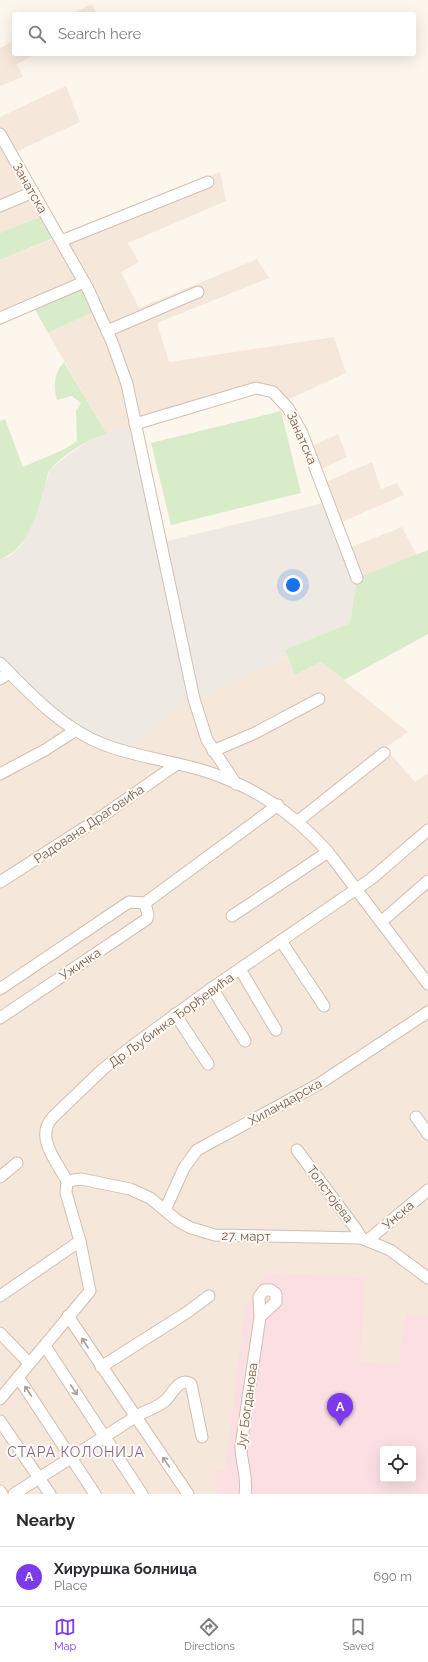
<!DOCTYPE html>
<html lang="en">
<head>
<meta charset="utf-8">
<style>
  body { margin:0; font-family:Raleway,sans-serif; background:#f7f7f7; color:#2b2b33 }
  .controls { position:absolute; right:12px; bottom:12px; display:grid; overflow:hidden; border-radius:4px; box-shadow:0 4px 16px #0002 }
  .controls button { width:36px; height:36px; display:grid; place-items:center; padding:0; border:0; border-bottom:1px solid #e1e1e2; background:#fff; color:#2b2b33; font:20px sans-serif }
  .you { position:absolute; left:293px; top:585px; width:14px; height:14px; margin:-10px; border:3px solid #fff; border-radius:50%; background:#1a73e8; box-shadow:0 0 0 6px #1a73e833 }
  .badge { display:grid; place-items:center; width:26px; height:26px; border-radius:50%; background:#7c3aed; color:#fff; font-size:13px; font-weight:700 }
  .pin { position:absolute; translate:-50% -33px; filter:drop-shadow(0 1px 2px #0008) }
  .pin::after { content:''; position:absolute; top:21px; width:14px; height:12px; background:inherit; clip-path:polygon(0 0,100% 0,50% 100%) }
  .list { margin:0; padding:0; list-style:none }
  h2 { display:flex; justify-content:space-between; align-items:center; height:52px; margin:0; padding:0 16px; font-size:17px }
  h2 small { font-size:13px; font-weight:400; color:#7c7c81 }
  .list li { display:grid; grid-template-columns:26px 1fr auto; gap:12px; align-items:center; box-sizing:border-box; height:60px; padding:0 16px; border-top:1px solid #e1e1e2 }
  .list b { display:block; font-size:15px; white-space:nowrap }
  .list p { margin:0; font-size:13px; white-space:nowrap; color:#7c7c81 }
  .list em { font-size:13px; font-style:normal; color:#7c7c81 }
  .icon { flex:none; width:22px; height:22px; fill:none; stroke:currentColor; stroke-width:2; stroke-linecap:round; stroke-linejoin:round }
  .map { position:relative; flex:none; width:428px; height:1494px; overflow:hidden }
  .search { position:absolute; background:#fff; box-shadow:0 4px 16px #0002; left:12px; right:12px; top:12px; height:44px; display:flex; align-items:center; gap:10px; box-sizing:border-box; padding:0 14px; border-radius:4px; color:#7c7c81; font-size:15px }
  .sheet { height:112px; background:#fff }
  nav { display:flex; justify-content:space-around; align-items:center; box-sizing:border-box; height:56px; border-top:1px solid #e1e1e2; background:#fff; font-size:11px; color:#7c7c81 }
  nav a { display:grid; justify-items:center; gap:2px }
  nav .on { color:#7c3aed }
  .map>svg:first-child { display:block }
</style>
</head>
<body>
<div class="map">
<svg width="428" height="1494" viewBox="0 0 428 1494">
  <rect width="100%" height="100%" fill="#fdf6ec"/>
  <g fill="#f5e8da" fill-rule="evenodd">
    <path d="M92,4l5,10h-26z"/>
    <path d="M14,41v13h22l-19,10 6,13 -23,9v-38z"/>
    <path d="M66,86l14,36 -69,32 34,61 -45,18v-116z"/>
    <path d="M220,172l6,29 -98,42 11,19 -18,10 18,36 118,-49 12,19 -112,45 12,39 165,-25 12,36 -63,29 -27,-14 -149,46 -59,-101 49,-23 -9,-21 -88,29v-58z"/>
    <path d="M338,434l9,23 -30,14 4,13 51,-22 9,27 16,-6 7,12 -67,29 9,25 56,-22 15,29 -60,22 -49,-130z"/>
    <path d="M287,656l8,19 26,-13 87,70 -23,16 30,34 13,-9v721h-428v-831l193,31 1,5zM383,1449h30v30h-30z"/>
  </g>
  <path fill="#efe9e4" d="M135,424l24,119 169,-41 29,76 -7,45 -64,27 1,6 -93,43 -2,-5 -65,58 -51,-22 -76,-67v-104l10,-3 11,-11 19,-42 10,-33 15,-13 29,-20z"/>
  <path fill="#fbdfe3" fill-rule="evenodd" d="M278,1273l87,5 -5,84 38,2 8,-50 22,3v177h-211l-1,-24h9l20,-163 14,-24 8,-8zM383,1449h30v30h-30z"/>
  <g fill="#d8ecc9">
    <path d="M45,215l13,21 -58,24v-27z"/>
    <path d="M84,282l13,28 -49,23 -16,-29z"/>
    <path d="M64,362l43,72c-18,4 -45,21 -57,36 -3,4 -4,12 -5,17 -9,26 -16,62 -45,72v-138l5,-2 18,48 42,-18 12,-8 -1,-30 5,-8 -9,-7 -15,4c-4,-14 -3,-27 7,-38z"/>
    <path d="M281,411l20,82 -130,32 -20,-82z"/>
    <path d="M428,550v84l-84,46 -23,-18 -26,13 -10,-25 65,-27 7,-45z"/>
  </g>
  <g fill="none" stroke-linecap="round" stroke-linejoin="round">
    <g stroke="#d1beb0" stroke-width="13">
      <g id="minor">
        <path d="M0,134l88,155 24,53 15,42 67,315 13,41 29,44"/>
        <path d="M0,206l33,-14"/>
        <path d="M61,241l147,-59"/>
        <path d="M0,318l84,-36"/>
        <path d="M107,331l91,-39"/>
        <path d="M135,424l121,-36 17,4 15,16 14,25 55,145"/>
        <path d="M0,663c31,32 63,66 105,82 32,12 67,16 100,26 50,16 88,42 123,81l100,132"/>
        <path d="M0,679l9,-6"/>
        <path d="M213,751l42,-18 64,-34"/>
        <path d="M0,774l45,-24 31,-20"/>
        <path d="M298,821l86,-68"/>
        <path d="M0,882l101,-65 76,-53"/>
        <path d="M232,916l96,-64"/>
        <path d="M381,922l47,-41"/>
        <path d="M281,941l43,65"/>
        <path d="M240,969l36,61"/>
        <path d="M212,988l33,53"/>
        <path d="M0,989l129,-87 16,1 133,-98"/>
        <path d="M175,1014l33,50"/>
        <path d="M0,1018l147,-99 1,-4 -3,-12"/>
        <path d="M416,1117l12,17"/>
        <path d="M297,1150l59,79 5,9"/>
        <path d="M0,1177l17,-14"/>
        <path d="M67,1181c-10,-19 -33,-44 -14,-64l50,-48 32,-25 77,-56 159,-109 57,-49"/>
        <path d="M67,1181l14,-2 49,10 20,9 28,23 13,7 24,7 146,3 29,12 38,28"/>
        <path d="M165,1210l19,-42 13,-18 122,-66 109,-72"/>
        <path d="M368,1240l60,-50"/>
        <path d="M0,1296l80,-55"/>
        <path d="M68,1316l120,178"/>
        <path d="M0,1333l29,30"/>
        <path d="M45,1346l97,148"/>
        <path d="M101,1367l85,-54 23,-17"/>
        <path d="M18,1377l77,117"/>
        <path d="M0,1399l90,-108 -10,-50 -14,-48 1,-12"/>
        <path d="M0,1421l50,73"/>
        <path d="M0,1491l2,3"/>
        <path d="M14,1494l126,-80c9,-4 17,-7 25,-13 7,-6 14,-25 26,-17l11,53"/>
        <path d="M245,1494c3,-19 -4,-29 -4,-48l19,-129 -1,-20 5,-7h7l5,4v8l-16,15"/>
      </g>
    </g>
    <use href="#minor" stroke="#fff" stroke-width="11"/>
  </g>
  <defs><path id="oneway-shaft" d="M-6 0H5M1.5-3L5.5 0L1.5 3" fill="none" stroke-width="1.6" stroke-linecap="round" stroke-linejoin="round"/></defs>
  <g stroke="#af9d94">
    <use href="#oneway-shaft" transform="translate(85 1343) rotate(-123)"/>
    <use href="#oneway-shaft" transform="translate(74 1390) rotate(57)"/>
    <use href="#oneway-shaft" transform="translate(28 1391) rotate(-123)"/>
    <use href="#oneway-shaft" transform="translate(166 1462) rotate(-124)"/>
  </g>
  <g text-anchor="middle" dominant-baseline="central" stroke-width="4" stroke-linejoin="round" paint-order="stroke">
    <g font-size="13" fill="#7a5c4d" stroke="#fffaf3">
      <text transform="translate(30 188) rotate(60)">Занатска</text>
      <text transform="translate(302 438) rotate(66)">Занатска</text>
      <text transform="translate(89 824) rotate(-34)">Радована Драговића</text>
      <text transform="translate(80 964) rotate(-34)">Ужичка</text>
      <text transform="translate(171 1020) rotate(-36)">Др Љубинка Ђорђевића</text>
      <text transform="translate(285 1102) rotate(-29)">Хиландарска</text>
      <text transform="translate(330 1194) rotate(53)">Толстојева</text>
      <text transform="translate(398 1215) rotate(-40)">Унска</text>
      <text transform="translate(246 1236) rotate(1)">27. март</text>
      <text transform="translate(247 1406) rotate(-82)">Југ Богданова</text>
    </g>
    <g font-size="14" letter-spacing="1" fill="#846695" stroke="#fffaf3">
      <text x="76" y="1452">СТАРА КОЛОНИЈА</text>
    </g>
  </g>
</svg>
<div class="controls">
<button><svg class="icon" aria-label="locate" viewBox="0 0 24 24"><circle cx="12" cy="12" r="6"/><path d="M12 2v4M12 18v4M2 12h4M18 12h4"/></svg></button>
</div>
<div class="you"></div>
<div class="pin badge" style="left:340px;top:1426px">A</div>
<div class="search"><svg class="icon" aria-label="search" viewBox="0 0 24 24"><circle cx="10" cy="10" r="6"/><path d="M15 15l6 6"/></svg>Search here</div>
</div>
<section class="sheet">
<h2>Nearby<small></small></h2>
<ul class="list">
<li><span class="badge">A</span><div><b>Хируршка болница</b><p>Place</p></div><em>690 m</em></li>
</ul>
</section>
<nav>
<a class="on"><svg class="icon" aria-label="map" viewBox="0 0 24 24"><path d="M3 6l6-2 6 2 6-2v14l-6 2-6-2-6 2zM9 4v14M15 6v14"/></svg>Map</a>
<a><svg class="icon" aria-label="directions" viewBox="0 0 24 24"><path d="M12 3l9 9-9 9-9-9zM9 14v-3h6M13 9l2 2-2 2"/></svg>Directions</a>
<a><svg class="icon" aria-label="saved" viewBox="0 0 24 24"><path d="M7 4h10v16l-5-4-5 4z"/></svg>Saved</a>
</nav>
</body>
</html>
